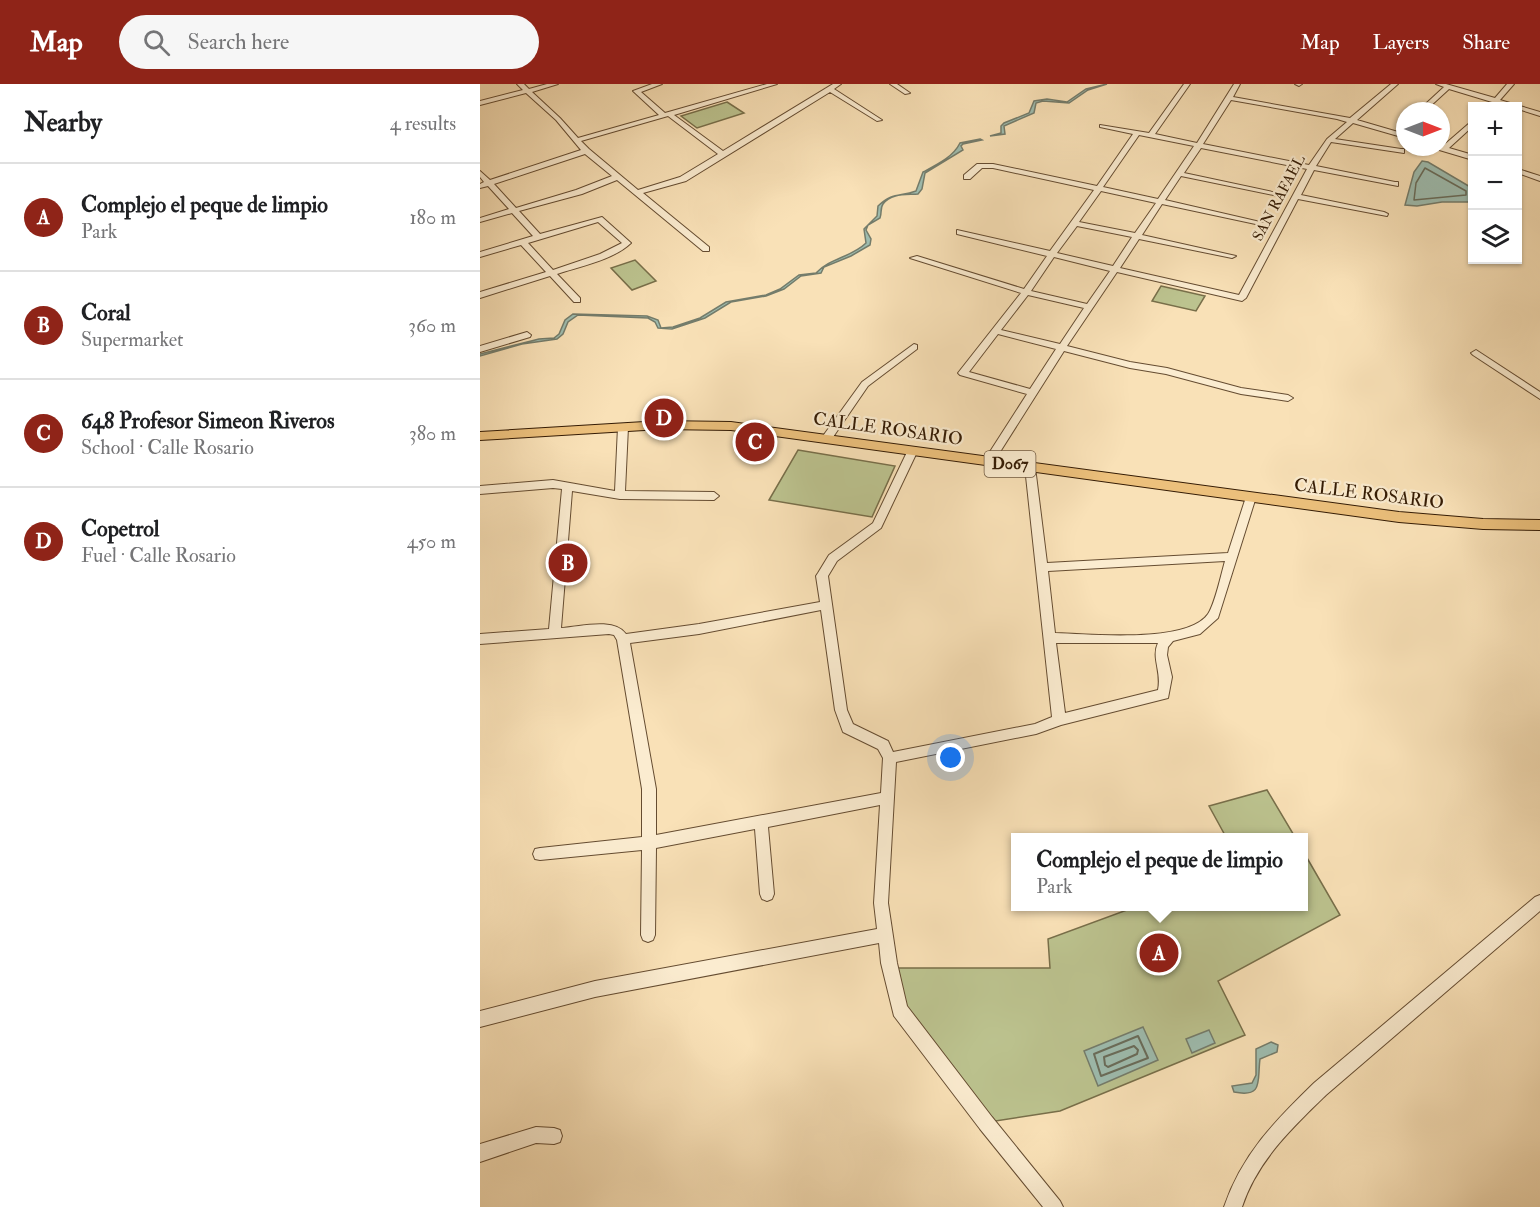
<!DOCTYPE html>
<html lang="en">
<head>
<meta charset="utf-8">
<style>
  body { margin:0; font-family:"IM FELL Double Pica",serif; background:#f6f6f6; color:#202124 }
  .controls { position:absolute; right:18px; top:18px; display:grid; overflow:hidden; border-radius:0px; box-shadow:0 2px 4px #0004 }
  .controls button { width:54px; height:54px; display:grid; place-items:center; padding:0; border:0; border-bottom:2px solid #e0e0e0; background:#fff; color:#202124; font:30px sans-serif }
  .compass { position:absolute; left:916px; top:18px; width:54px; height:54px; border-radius:50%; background:#fff; box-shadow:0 2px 4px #0004; rotate:90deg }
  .you { position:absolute; left:471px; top:674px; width:21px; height:21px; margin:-15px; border:4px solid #fff; border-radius:50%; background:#1a73e8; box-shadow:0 0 0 9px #1a73e833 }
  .badge { display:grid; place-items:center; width:39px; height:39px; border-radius:50%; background:#8f2418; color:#fff; font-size:20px; font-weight:700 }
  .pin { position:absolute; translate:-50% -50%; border:3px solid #fff; box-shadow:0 2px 6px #0006 }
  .popup { position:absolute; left:531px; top:749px; width:297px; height:78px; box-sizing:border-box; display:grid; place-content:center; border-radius:0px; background:#fff; filter:drop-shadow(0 2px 4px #0005); font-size:20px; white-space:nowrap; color:#757577 }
  .popup b { font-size:22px; color:#202124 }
  .popup::after { content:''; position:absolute; left:50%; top:100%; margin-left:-12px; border:12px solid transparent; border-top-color:#fff }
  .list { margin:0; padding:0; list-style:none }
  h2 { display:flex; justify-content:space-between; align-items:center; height:78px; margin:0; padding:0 24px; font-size:26px }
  h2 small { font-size:20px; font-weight:400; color:#757577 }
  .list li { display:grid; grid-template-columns:39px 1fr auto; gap:18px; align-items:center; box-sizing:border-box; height:108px; padding:0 24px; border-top:2px solid #e0e0e0 }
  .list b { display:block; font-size:22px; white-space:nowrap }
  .list p { margin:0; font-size:20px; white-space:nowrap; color:#757577 }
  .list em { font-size:20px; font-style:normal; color:#757577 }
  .icon { flex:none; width:33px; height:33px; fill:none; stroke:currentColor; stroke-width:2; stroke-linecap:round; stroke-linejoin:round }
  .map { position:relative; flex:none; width:1060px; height:1123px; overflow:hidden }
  header { display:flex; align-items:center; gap:36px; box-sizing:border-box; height:84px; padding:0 30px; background:#8f2418; color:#fff }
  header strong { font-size:28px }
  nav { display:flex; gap:33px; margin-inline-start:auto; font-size:21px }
  .search { width:420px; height:54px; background:#f6f6f6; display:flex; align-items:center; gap:15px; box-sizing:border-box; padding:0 21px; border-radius:33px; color:#757577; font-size:22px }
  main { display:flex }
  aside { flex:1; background:#fff }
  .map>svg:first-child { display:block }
</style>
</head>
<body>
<header>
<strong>Map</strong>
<div class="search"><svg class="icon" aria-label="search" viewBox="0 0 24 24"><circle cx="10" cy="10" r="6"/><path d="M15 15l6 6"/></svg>Search here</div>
<nav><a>Map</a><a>Layers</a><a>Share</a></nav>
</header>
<main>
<aside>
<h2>Nearby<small>4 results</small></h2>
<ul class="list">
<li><span class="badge">A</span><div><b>Complejo el peque de limpio</b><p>Park</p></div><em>180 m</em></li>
<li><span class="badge">B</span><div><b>Coral</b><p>Supermarket</p></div><em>360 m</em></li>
<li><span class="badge">C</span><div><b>648 Profesor Simeon Riveros</b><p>School · Calle Rosario</p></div><em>380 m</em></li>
<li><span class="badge">D</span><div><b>Copetrol</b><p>Fuel · Calle Rosario</p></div><em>450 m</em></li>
</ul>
</aside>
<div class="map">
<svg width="1060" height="1123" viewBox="0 0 1060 1123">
  <rect width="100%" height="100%" fill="#f9e1b7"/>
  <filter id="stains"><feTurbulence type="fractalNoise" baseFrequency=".00333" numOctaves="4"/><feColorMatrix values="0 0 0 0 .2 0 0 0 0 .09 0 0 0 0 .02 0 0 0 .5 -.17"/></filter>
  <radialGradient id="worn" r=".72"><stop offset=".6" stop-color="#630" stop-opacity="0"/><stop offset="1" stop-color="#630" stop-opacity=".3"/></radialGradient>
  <g fill="#bcc38f" stroke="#786f4a" stroke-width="1.5">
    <path d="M247,18l17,11 -47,15 -16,-12z"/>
    <path d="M155,176l21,21 -24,9 -21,-22z"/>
    <path d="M681,202l44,10 -9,15 -44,-10z"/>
    <path d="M318,366l97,16 -23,51 -103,-17z"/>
    <path d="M787,706l28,47h-69l-17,-31z"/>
    <path d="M823,767l37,64 -122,66 27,54 -185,76 -71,11 -82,-112 -9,-42h152l-2,-29 87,-32 168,-1z"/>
  </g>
  <g fill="#9ebdb0" stroke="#747c6b" stroke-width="1.5">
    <path d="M627,0l-19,6 -19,13 -26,-2 -7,2 -2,10 -30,13 1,8 -15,2 11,-3v-7l3,-3 25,-10 5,-12 13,-2 20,3 19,-13z"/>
    <path d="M500,55l2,1 -19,4 -2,2 2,4 -38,23 -3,16 -4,5c-12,1 -27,-1 -35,10 -3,4 -1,9 -3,14l-12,7 -2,5 5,9 -1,6 -19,11 -27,11 -3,6 -20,3 -17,13 -18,7 -35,6 -26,16 -33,11 -14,-1 -3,-6 -7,-4 -70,-3 -10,7 -5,12 -6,5 -35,5 -42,12v-2l59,-15 15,-1 5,-4 6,-14 8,-6 74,2 11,4 3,8 12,-1 27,-9 26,-16 40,-7 14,-6 19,-14 17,-2c14,-15 36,-16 50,-30l-2,-14 13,-13 1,-10c15,-14 21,-9 38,-15l7,-19c15,-8 30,-15 37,-29z"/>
    <path d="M942,77l6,1 44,26v14h-30l-25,4 -12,-1 9,-33z"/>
    <path d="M663,943l15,33 -60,26 -14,-35z"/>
    <path d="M729,946l6,13 -23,10 -6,-14z"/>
    <path d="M791,958l7,3 -1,7 -17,7c-3,22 4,39 -26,33l-2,-6 20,-3 4,-8v-26z"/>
  </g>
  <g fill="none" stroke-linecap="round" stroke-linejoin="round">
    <path stroke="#696c5a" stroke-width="1.5" d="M945,84l41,23v4l-52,5 2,-17z"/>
    <g stroke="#696c5a" stroke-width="2">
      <path d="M658,952l10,22 -47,18 -7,-22z"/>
      <path d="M654,962l4,4 -1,4 -29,13 -3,-2 -1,-8z"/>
    </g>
    <g stroke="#654c31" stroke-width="2">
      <g id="minor">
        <path d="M37,0h7l5,5 18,-5h11l-26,8 28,26 18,20 81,-23 -26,-24 19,-7h10l-21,8 24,21 102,-29h10l-103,31 49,36 110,-67h8l-7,5 48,31 -5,1 -47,-29 -144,89 -43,12 66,54v4h-6l-86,-71 -35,14 -63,17 21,23 62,-17 29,26c-18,17 -50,23 -74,31l23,24v4h-6l-24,-26 -70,22v-6l66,-20 -25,-27 -41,12v-5l53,-16 -21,-23 -32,9v-4l29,-9 -21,-23 -8,2v-4l4,-2 -4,-5v-6l10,9 91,-30 -25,-30 -30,-27 -46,12v-4l43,-11zM188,32l50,38 -38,23 -42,13 -49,-41 -8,-8zM105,70l27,22 -36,14 -60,18 -22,-24zM118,138l24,21 -22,11 -47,16 -25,-27z"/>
        <path d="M410,0h7l13,9 -5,1z"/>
        <path d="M704,0h6l-35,50 42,9 37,-59h6l-7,13 117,21 41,-34h7l-41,36 48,14v4l-52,-15 -18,16 66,10h3v4l-73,-11 -15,24 79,16h3v4l-84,-16 -13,25 83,17 4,2 -1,2 -89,-17 -52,99 -4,3 -125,-29 -50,74 63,16 37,6 74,20 47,7 5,3 -5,3 -47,-7 -75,-20 -36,-6 -66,-17 -71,112h-8l-1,-2 43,-67 -67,-19 -2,-2 63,-80 -111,-35 7,-2 107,33 23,-33 -90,-22v-4l93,21 44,-61 -101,-22h-11l-12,11h-6v-4l13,-11h16l104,22 36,-52 -33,-7v-2l49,8zM751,16l106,19 10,3 -20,17 -18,26 -106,-21zM659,51l55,11 -36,53 -55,-12zM721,64l106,21 -68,126 -119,-27 19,-29 93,19 4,-2 -94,-21 20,-31 103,22 4,-2 -104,-24 16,-24 97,20 4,-2 -98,-21zM621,107l55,12 -21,30 -56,-11zM597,142l55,11 -19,29 -56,-13zM574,173l56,14 -23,33 -56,-13zM548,211l56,13 -24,36 -59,-14zM518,250l58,15 -26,40 -61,-17z"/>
        <path d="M815,0h7l-3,2z"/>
        <path d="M956,0h10l49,14 12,-14h7l-14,16 40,12v4l-22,-7v-3l-21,-3 -3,3h-4l2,-4 -43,-13 -24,22h-7l26,-24z"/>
        <path d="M993,36v6l-24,22 24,7v5l-37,-11 -1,-2 8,-1z"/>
        <path d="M1038,85l22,7v5l-22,-8z"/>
        <path d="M47,248l4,3 -1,2 -50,15v-6z"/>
        <path d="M434,260l3,1v4l-49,37 -37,54h-8v-4l39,-54z"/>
        <path d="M996,266l64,42v7l-67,-44 -2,-2z"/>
        <path d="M143,340l5,3 -3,64 89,1 5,4 -5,4 -94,-1 -48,-8 -11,137c18,-1 53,-11 65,6l73,-10 121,-22 -4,-26 2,-3 11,-18 44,-32 35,-73 5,-3 4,1 1,2 -37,78 -44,33 -9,15 19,134 6,14 35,17 5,11 142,-28 17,-7 -27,-250 1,-2 4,-1 5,3 12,96 181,-10 18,-56 5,-4 5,4 -38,121 -18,16 -27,7 -5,6 -1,8 5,22 -4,21 -107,27 -25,9 -140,28 -8,141 9,60 10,43 85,111 68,84 3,6h-20l-63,-78 -86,-113 -13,-53 -2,-20 -284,54 -115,30v-16l115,-30 282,-52 -3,-26 6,-98 -112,22 6,67 -2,5 -5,2 -5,-2 -2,-5 -5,-65 -99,19 -1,87 -2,5 -5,2 -5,-2 -2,-5 1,-85 -102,10 -5,-1 -2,-5 2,-5 5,-1 102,-11v-48l-25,-149 -3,-5 -5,-1 -129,10v-10l69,-5 13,-140 -9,-1 -73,6v-8l73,-6 62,11 3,-64zM745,477c-4,14 -10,43 -17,53 -21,30 -119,20 -153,19l-7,-62zM341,526l14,100 8,22 35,17 5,9 -2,35 -225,42v-46l-26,-146 69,-9zM576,559h102c-7,15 4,28 0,47l-93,23z"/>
        <path d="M1060,811v16l-214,184c-34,33 -69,66 -84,112h-18c18,-53 51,-86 90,-124l221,-186z"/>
        <path d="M56,1043l18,1 6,2 2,6 -2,6 -6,2 -18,-1 -56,19v-18z"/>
      </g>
    </g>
    <g stroke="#341b04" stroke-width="2">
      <path id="major" d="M181,337l70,1 668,90 84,7 57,1v10l-57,-1 -84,-7 -668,-92 -70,-1 -181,11v-8z"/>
    </g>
    <use href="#minor" fill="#fbecd0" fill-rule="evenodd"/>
    <use href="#major" fill="#ecc07c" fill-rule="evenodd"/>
  </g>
  <g text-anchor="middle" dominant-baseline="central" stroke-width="4.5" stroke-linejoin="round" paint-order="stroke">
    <g font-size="15" fill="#341b04" stroke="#fbecd0">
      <text transform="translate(799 114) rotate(-62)">SAN RAFAEL</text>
    </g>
    <rect fill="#fbecd0" stroke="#705a41" stroke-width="1.5" x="504.5" y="367" width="51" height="26" rx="4.5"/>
    <g font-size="16" font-weight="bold" fill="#341b04">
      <text x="530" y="380">D067</text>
    </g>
    <g font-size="18" fill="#341b04" stroke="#fbecd0">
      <text transform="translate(408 345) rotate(8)">CALLE ROSARIO</text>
      <text transform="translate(889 410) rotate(7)">CALLE ROSARIO</text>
    </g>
  </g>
  <rect width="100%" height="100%" filter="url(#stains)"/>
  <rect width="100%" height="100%" fill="url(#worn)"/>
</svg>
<div class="controls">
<button>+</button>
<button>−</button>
<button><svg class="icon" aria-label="layers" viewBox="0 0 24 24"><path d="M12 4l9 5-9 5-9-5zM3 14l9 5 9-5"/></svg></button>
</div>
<svg class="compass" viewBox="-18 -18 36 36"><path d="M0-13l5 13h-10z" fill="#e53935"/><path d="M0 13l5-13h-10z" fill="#757577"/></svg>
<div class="you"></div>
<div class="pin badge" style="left:679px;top:869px">A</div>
<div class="popup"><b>Complejo el peque de limpio</b>Park</div>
<div class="pin badge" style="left:88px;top:479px">B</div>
<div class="pin badge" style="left:275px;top:358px">C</div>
<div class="pin badge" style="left:184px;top:334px">D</div>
</div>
</main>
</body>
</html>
